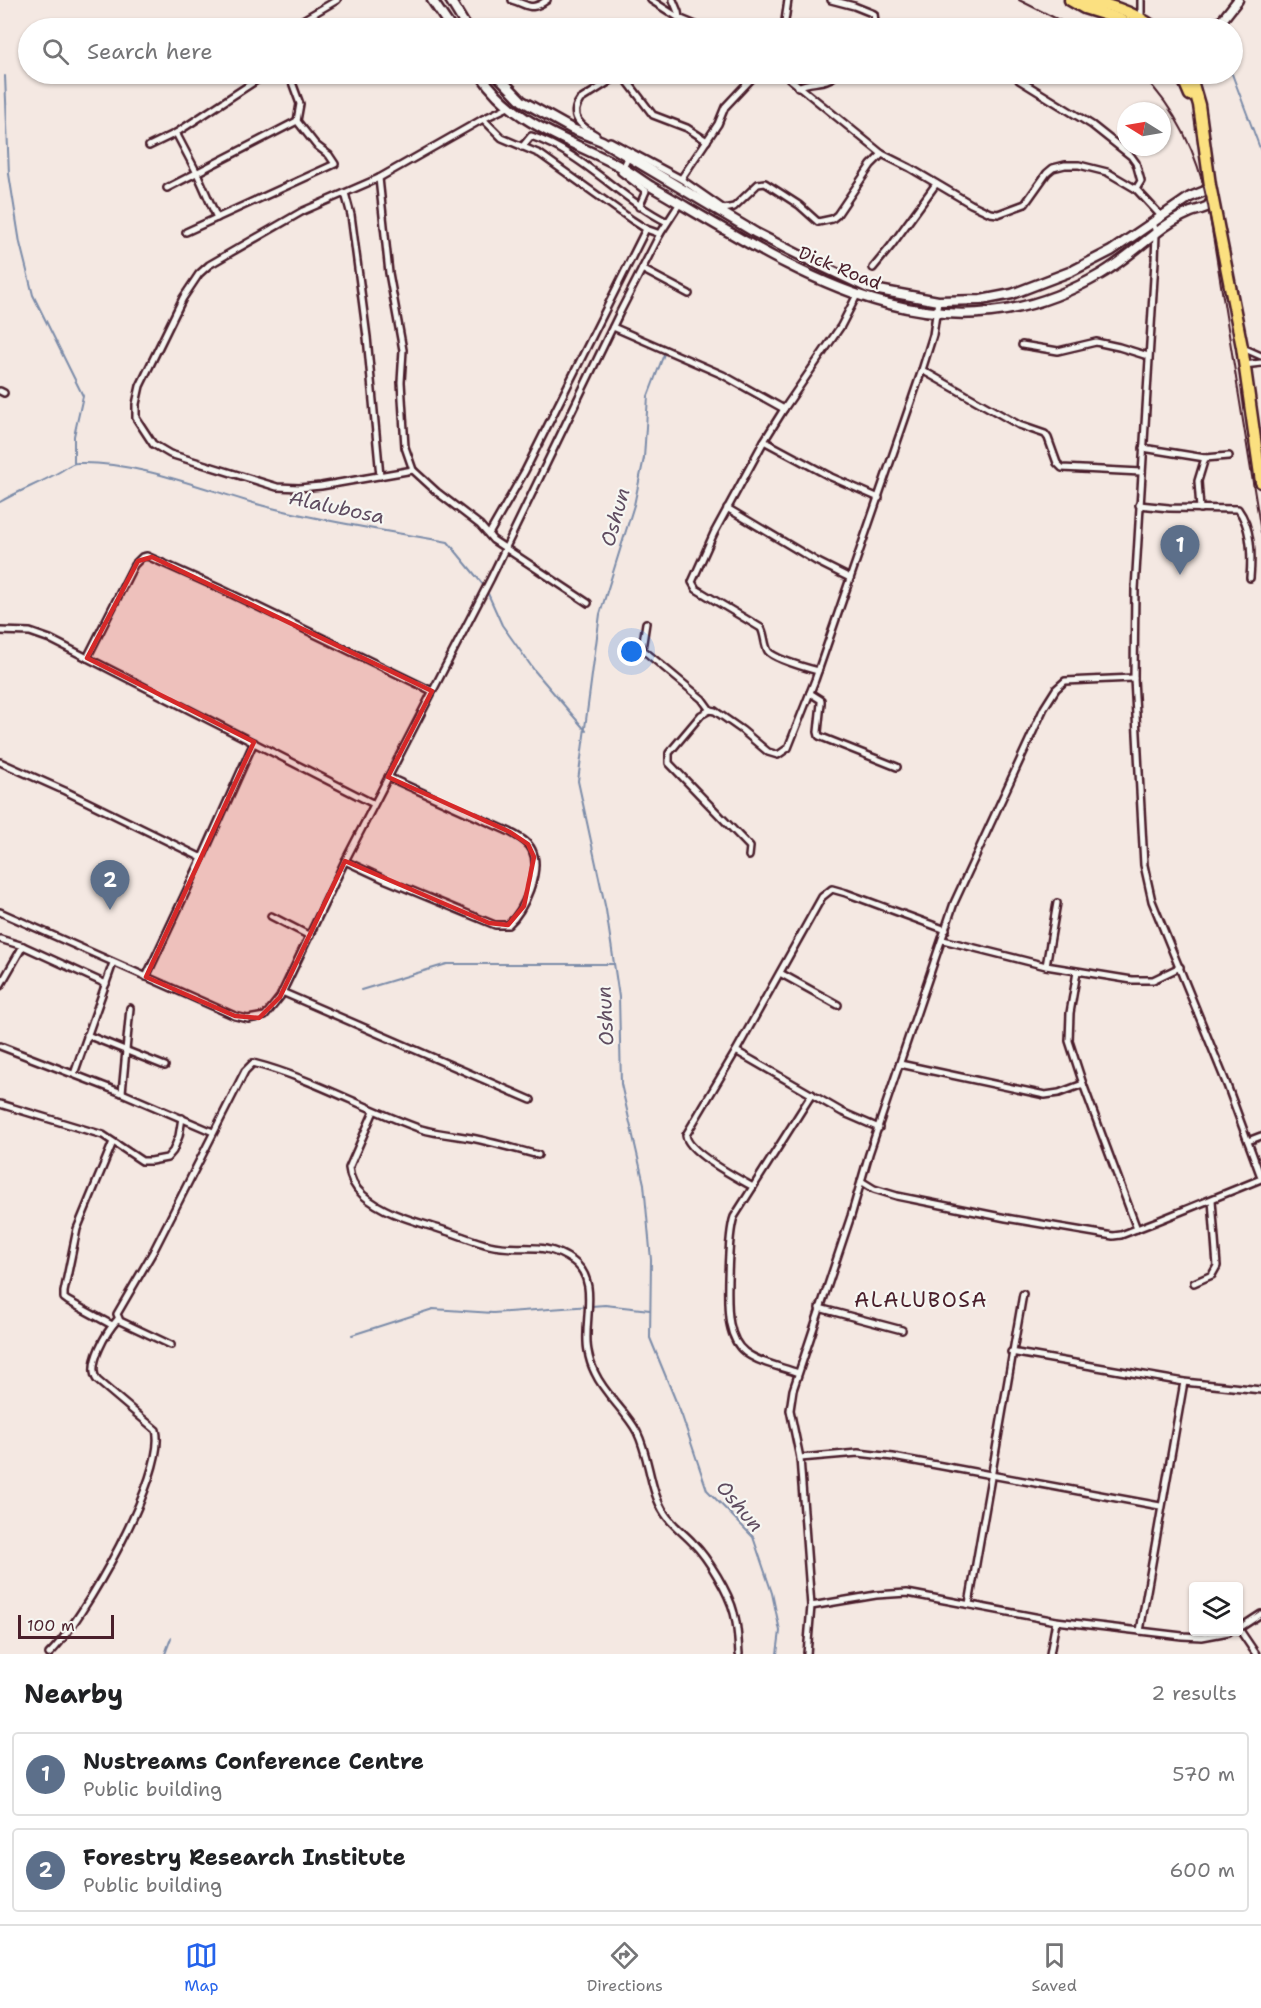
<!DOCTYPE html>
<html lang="en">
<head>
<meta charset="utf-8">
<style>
  body { margin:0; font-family:"Shantell Sans",sans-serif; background:#f6f6f6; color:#202124 }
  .controls { position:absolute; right:18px; bottom:18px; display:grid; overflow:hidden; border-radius:6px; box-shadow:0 2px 4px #0004 }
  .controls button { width:54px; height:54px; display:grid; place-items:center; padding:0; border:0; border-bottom:2px solid #e0e0e0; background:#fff; color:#202124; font:30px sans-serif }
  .compass { position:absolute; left:1117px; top:102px; width:54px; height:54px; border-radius:50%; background:#fff; box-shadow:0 2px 4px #0004; rotate:281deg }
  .scale { position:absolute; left:18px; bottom:15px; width:96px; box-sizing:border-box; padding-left:6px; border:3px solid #4a1f2b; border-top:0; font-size:16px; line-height:21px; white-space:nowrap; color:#4a1f2b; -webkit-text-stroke:4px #f6f6f2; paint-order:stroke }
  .you { position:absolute; left:632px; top:652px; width:21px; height:21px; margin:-15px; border:4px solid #fff; border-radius:50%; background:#1a73e8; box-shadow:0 0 0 9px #1a73e833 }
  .badge { display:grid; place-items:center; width:39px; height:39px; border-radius:50%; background:#2563eb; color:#fff; font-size:20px; font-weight:700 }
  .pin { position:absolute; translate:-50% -50px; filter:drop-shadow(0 2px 3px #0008) }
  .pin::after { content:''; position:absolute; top:32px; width:21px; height:18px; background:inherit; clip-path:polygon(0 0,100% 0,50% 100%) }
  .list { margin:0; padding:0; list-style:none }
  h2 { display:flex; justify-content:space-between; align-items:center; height:78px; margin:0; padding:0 24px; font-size:26px }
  h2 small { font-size:20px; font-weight:400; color:#757577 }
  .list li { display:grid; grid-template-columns:39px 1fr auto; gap:18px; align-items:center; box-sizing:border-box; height:84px; margin:0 12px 12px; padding:0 12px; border:2px solid #e0e0e0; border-radius:6px }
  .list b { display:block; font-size:22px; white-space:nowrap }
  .list p { margin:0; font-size:20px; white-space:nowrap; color:#757577 }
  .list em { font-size:20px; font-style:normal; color:#757577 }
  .icon { flex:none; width:33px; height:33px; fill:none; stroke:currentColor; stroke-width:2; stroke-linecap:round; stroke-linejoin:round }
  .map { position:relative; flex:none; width:1261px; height:1654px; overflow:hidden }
  .search { position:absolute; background:#fff; box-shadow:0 2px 4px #0004; left:18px; right:18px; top:18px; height:66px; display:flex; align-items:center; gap:15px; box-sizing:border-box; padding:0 21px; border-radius:33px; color:#757577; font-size:22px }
  .sheet { height:270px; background:#fff }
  nav { display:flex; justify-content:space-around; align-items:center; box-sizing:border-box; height:84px; border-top:2px solid #e0e0e0; background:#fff; font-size:16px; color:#757577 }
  nav a { display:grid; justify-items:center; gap:3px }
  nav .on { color:#2563eb }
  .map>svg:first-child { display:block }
</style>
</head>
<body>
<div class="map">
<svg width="1261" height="1654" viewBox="0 0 1261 1654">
  <rect width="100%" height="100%" fill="#f4e8e2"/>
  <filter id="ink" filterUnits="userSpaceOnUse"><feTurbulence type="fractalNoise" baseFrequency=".0167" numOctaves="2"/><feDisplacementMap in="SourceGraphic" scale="12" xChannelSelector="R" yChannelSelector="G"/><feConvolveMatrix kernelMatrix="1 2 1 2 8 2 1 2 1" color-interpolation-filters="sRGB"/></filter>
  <g filter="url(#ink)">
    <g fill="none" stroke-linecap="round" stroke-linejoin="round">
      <g stroke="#7c8ca9" stroke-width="2">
        <path d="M1232,74l29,77"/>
        <path d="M5,76l4,98 11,69 13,52 50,101 -9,40v27"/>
        <path d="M664,354l-16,42 -4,62 -10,47 -34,109 -22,167 28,129 13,87 2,87 23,100 7,76 -1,78 32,78 25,74 46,47 19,56 8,38 -3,23"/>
        <path d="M0,502c20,-12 41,-19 61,-31 5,-3 10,-8 16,-8 61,-2 128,27 187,43 61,16 123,25 184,36l37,45 17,38 32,45 52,61"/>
        <path d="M361,990l86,-26h167"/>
        <path d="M352,1335l81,-26 60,4 112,-8 45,5"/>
        <path d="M165,1654l6,-16"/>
      </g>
      <g stroke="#4a1f2b" stroke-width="10">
        <g id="street">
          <path d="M512,0c17,5 18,12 35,0"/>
          <path d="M651,0l28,18 24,10"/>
          <path d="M673,0l5,12 1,6"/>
          <path d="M831,0l23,6 20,8 1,7 -6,7"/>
          <path d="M1141,19v-19"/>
          <path d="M289,28l48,-28"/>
          <path d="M784,28l4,-28"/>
          <path d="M622,74l31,41 34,13 20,13"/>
          <path d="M784,74l98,80 28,14 61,36 19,9 8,1 27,-10 22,-31 6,-5 12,-3h14l28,7 29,17 26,28"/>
          <path d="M1019,80l73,45 39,31 5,7 5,18 -5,8"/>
          <path d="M798,87c13,-7 27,-2 39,-13"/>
          <path d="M508,107l-25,12 -104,59 -76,33 -94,54 -10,9 -16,24 -43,88 -4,18v14l17,26 17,10 107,33 22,1 22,-2 92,-16 24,22 43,33 13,15 95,63"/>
          <path d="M483,119l19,19 38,16 92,66 14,9 14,5"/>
          <path d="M176,133l21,40 20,45"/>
          <path d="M596,135c-14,-8 -28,-18 -16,-35l41,-26"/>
          <path d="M610,141l71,38 43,30 10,-2 24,-23 7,-1 34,22 19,17 14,-3 5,-4 34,-50 11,-11"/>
          <path d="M149,146l27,-13 90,-59"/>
          <path d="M522,147l9,-11c52,17 88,62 136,86"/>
          <path d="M629,156l-8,16 25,19 -7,16"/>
          <path d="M379,178l10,95 14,77 -2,32 4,65 8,23"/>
          <path d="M681,179l37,-55 7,-17 31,-33"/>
          <path d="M167,188l130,-67"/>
          <path d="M345,193l6,22 16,122 13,139"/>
          <path d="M1153,222l3,11 -1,28 -20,328 -1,89 10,187 8,36 75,184 34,92"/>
          <path d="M186,232l149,-68 -6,-9 -13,-10 -19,-24 3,-17 -11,-30"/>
          <path d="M873,268l18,-22 45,-62"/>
          <path d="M642,269l47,25"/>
          <path d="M613,327l110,48 61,34"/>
          <path d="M1022,345l36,6 38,-9 23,5 29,9"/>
          <path d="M1243,348l18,8"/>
          <path d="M1244,365l17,-2"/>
          <path d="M922,370l97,55 26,9 3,4 9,25 5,5 79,4"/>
          <path d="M0,391l4,2"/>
          <path d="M764,441l67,36 48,21"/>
          <path d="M1143,448l62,10 24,-2"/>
          <path d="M1139,505l30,3 69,1c14,19 14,46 12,69"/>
          <path d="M727,508l89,53 34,17"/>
          <path d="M1200,509l-2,-28 7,-23"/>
          <path d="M489,534l36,-63 121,-242"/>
          <path d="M646,623l-4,26 60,50 8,11 5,1 27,19 26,22 10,3 10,-7 27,-68 107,-310 11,-35 5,-34"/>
          <path d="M0,631l30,1 20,7 324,165"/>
          <path d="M87,658l47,-93 8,-8 5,-1 74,33 211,102"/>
          <path d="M818,671c-11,-3 -44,-12 -50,-20 -4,-7 -3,-16 -7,-23l-65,-39 -4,-7 22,-49 50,-92 20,-32 57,-83 16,-31"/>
          <path d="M810,693l11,7v3l-3,29 1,4 78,31"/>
          <path d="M710,710l-9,5 -32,38v10l81,84 -1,9"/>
          <path d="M0,762l65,29 137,67"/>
          <path d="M345,861l41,19 109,45h13c16,-14 34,-55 24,-75 -4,-9 -14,-13 -22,-18l-122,-55"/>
          <path d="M0,912l235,104 13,3 17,-3 15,-19 65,-136 146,-283 128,-264 41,-80 20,-31"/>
          <path d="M271,916l39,20"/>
          <path d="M0,939l23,7 83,38"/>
          <path d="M943,940l103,26 86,14h21l27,-13"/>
          <path d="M1046,966l11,-63"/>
          <path d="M1077,972l-7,41 -1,28 14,43 54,145"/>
          <path d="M780,973l58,32"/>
          <path d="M146,977l56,-119 52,-116"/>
          <path d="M0,986l23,-40"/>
          <path d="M282,992l249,108"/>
          <path d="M87,1035l78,31"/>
          <path d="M0,1046l122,47 91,39"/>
          <path d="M736,1051l106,61 37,16"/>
          <path d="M900,1064l145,31 14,-2 24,-9"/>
          <path d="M74,1074l39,-111"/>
          <path d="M122,1093l8,-85"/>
          <path d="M0,1104l103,31 39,26h9l16,-3 6,-7 6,-15 3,-18"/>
          <path d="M374,1111l-25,57c1,11 6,20 14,27 22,20 56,27 83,36 14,4 29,11 43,14 32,8 53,-6 84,16 28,20 9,62 15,90 1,7 4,16 7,22 10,22 31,38 42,59 13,26 12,58 28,82 7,11 19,19 28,29 15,15 36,50 41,70 4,14 4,28 5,41"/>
          <path d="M1248,1141l13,-5"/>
          <path d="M861,1181l13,8 23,7 109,22 107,18 8,-1 39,-15 101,-41"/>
          <path d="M753,1187c-14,-8 -66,-35 -67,-52l50,-84 86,-154 10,-8 14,4 100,37"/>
          <path d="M1194,1283l18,-8 5,-9 -5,-66"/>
          <path d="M819,1308l83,22"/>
          <path d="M112,1325l-44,-24 -4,-3v-6l13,-63 36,-87"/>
          <path d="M171,1345l-51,-24 -3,-7 36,-62 92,-181 8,-8c59,15 111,46 168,66 16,5 33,6 50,9 22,4 44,11 67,17"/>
          <path d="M1011,1352l173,30 77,8"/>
          <path d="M798,1373c-16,-6 -39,-10 -53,-21 -8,-6 -13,-18 -15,-28 -4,-19 -2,-90 4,-107l78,-123"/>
          <path d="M800,1458l58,-5 35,4 267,49"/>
          <path d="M969,1604l54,-310"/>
          <path d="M811,1606l65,-11 31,-2 149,28 126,15 20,1 27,-5"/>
          <path d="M1238,1629l23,-15"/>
          <path d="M1239,1629l17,25"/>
          <path d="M1140,1631l44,-249"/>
          <path d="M49,1654c33,-31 119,-182 107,-224l-59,-50c-11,-15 10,-49 21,-61"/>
          <path d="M807,1654l4,-48 -11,-148 -10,-48 3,-20 58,-174 18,-62 85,-251 90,-195 12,-19 9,-8 69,-3"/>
          <path d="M1050,1654l6,-33"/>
        </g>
      </g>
      <g stroke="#4a1f2b" stroke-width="13">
        <g id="secondary">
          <path d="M432,0l19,28"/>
          <path d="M450,0l17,28"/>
          <path d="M1216,28l22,-28"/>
          <path d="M480,74c36,53 88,64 141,93 11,6 21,14 31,20 143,83 283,184 449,87 20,-12 37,-27 55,-41 10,-8 23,-16 35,-21 5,-2 13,-3 17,-6 1,-1 4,-7 5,-8"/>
          <path d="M496,74l26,27 50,28 30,12 154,92 63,32 49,23 70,13 43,-1 31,-6 60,-23 39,-20 79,-54 15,-6 5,-6"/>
        </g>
      </g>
      <g stroke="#4a1f2b" stroke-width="15">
        <g id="highway">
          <path d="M1070,0l14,8 29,9 26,11"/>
          <path d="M1078,3c25,-3 57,10 77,25"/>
          <path d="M1181,74l9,21"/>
          <path d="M1190,74l9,31 11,80 32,162 19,135"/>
        </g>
      </g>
      <use href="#street" stroke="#f6f6f2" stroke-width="5"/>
      <use href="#secondary" stroke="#f6f6f2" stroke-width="8"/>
      <use href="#highway" stroke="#fbe080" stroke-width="10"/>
      <g stroke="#4a1f2b" stroke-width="2">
        <path d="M1019,0l56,28"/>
        <path d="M1141,74c36,36 57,81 67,131l53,327"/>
      </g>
    </g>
  </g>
  <path fill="#d62828" fill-opacity="0.2" stroke="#d62828" stroke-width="4.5" stroke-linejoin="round" d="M152,557l280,134 -44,86 122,55 18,12 6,13 -10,49 -16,19 -19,-2 -144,-62 -65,136 -21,21 -24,-2 -89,-39 108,-235 -167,-84 51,-97z"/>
  <g text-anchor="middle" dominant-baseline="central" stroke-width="4.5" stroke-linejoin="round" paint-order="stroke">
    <g font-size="18" fill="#4a1f2b" stroke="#f6f6f2">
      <text transform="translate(840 268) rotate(22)">Dick Road</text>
    </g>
    <g font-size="20" font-style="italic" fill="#5f4c60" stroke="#f6f6f2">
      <text transform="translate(337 507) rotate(12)">Alalubosa</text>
      <text transform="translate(615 517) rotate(-74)">Oshun</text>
      <text transform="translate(605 1016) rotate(-93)">Oshun</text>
      <text transform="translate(740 1506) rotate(50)">Oshun</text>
    </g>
    <g font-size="21" letter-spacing="1.5" fill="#4a1f2b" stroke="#f6f6f2">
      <text x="921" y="1300">ALALUBOSA</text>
    </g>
  </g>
</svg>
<div class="controls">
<button><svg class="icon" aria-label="layers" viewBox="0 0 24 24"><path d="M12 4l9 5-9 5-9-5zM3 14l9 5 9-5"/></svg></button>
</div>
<svg class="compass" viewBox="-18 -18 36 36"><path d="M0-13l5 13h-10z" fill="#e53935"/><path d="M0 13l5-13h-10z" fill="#757577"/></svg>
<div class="scale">100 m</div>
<div class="you"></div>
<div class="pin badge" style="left:1180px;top:575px;background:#5c6f8a">1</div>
<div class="pin badge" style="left:110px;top:910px;background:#5c6f8a">2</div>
<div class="search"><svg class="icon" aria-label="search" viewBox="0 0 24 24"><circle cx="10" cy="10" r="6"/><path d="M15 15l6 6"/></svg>Search here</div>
</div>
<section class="sheet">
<h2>Nearby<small>2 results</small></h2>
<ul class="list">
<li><span class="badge" style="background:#5c6f8a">1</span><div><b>Nustreams Conference Centre</b><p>Public building</p></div><em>570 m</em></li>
<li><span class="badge" style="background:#5c6f8a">2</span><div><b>Forestry Research Institute</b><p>Public building</p></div><em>600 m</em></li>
</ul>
</section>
<nav>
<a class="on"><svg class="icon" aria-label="map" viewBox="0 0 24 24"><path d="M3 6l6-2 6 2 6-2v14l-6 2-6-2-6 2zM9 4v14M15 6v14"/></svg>Map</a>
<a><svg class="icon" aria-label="directions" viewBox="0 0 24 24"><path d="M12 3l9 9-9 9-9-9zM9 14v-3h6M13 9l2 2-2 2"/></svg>Directions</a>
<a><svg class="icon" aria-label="saved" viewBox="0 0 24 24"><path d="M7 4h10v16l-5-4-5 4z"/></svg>Saved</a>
</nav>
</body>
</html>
